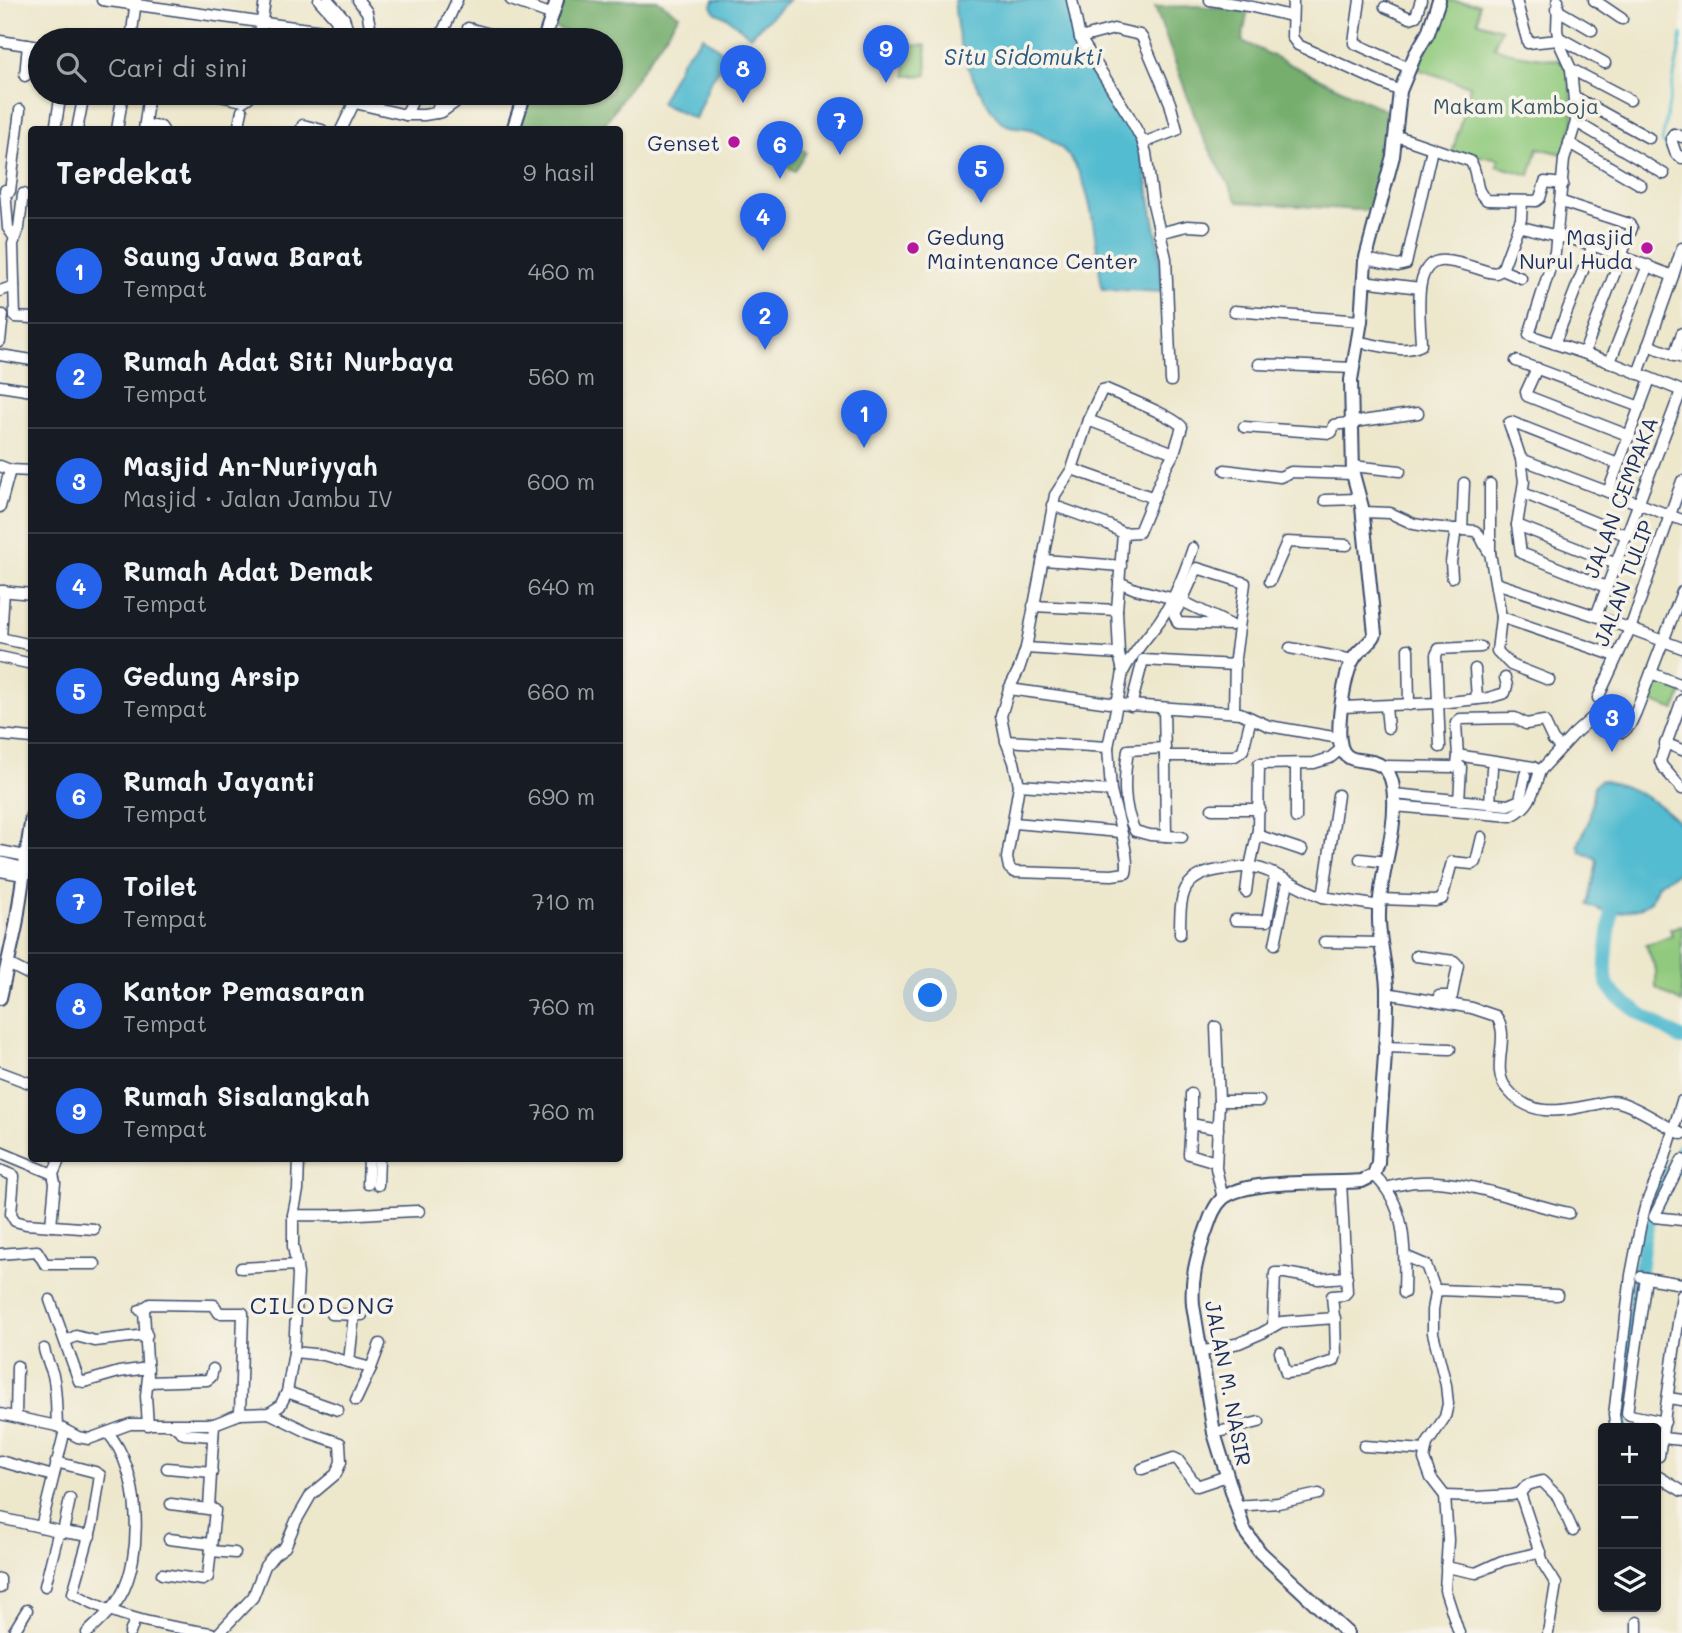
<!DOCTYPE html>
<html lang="id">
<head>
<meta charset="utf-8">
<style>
  body { margin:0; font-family:Mali,sans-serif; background:#20242c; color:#f1f3f6 }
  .controls { position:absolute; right:21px; bottom:21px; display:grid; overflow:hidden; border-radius:7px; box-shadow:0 2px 5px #0004 }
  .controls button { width:63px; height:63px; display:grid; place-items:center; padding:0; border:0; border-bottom:2px solid #363941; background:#171b24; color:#f1f3f6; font:35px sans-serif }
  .you { position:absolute; left:931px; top:996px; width:24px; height:24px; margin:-18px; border:5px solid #fff; border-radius:50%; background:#1a73e8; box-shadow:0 0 0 10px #1a73e833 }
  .badge { display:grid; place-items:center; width:46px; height:46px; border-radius:50%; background:#2563eb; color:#fff; font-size:23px; font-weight:700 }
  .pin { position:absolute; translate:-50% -58px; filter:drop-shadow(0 2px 4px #0008) }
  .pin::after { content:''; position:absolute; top:37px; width:24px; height:21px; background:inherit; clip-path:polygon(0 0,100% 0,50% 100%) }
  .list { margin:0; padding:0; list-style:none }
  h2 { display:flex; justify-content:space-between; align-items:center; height:91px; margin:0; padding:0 28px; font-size:30px }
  h2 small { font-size:23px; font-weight:400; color:#9ea1a6 }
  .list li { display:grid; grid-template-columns:46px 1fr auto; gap:21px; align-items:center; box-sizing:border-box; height:105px; padding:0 28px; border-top:2px solid #363941 }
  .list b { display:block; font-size:26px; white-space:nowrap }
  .list p { margin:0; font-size:23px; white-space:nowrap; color:#9ea1a6 }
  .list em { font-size:23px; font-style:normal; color:#9ea1a6 }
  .icon { flex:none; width:38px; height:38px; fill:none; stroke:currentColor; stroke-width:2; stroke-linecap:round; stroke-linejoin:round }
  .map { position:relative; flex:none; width:1682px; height:1633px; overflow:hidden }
  .search { position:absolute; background:#171b24; box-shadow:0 2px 5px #0004; left:28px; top:28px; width:595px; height:77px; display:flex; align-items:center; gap:18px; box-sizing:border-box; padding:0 24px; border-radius:38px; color:#9ea1a6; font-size:26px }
  .panel { position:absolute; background:#171b24; box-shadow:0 2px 5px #0004; left:28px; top:126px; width:595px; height:1036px; border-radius:7px }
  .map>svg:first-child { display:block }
</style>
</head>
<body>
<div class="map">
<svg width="1682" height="1633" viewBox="0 0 1682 1633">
  <rect width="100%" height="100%" fill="#f7f3e8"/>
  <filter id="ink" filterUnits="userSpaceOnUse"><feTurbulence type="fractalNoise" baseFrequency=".0143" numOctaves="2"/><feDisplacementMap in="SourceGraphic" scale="14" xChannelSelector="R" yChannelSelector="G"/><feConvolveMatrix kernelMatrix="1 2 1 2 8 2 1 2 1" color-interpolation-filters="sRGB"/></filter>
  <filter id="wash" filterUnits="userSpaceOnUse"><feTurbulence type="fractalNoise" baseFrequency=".00686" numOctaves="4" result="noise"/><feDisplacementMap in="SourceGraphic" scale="28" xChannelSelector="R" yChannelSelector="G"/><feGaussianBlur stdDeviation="1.57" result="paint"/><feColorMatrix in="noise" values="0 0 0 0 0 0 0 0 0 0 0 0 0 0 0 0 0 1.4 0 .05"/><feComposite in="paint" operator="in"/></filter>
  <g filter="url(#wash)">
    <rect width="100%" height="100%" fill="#ede7cc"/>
    <g fill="#91ca7e" stroke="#567c6e" stroke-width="2">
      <path d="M1444,0l35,4 -1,18 23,7 -7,18 22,7 46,7 7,12 5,50 -11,31 -25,-6 -8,27 -33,-9 2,-7c-15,-4 -32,-1 -47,-5l18,-68 -53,-17 17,-39z"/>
      <path d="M926,45l1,30 -21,1 -1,-30z"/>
      <path d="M792,144l14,8 -11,19 -14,-8z"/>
      <path d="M1652,680l30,12 -7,18 -30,-11z"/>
      <path d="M1682,925v78l-26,-15v-18l-10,-25 26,-10 -2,-6z"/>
    </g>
    <g fill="#74ae6d" stroke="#486e66" stroke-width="2">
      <path d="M559,0h98l22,15 -78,114 -84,1 12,-37h82v-53h-38l1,-5 -25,-10z"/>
      <path d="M1197,6l51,4 -6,31 155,75 -24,95 -135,-9 -37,-69 -46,-126z"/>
    </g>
    <g fill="#53bcd0" stroke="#377697" stroke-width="2">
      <path d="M714,0h75l-39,36 -22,-18 -13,-6 -3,-6z"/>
      <path d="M954,0h114l11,47 55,86 7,15 17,94 5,50 -61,-3c-6,-39 -8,-104 -34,-134 -7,-9 -24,-21 -35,-25 -8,-3 -19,-2 -26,-5 -10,-5 -16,-16 -21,-24 -24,-38 -28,-58 -32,-101z"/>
      <path d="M703,36l26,21 -19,25 -15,37 -35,-16 22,-43z"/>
      <path d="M1600,780c32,6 60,22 82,46v44l-24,14 -7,17 -13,8 -28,5 -22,-9 9,-43 -2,-4 -14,-6 -3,-7 11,-24 5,-35z"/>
    </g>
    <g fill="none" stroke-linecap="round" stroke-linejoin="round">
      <path stroke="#53bcd0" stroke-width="2.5" d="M1671,154l-9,-13 20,-107"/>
      <g stroke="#53bcd0" stroke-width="14">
        <path d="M1611,914c-1,18 -9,54 -3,71 5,14 59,45 74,54"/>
        <path d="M1621,1428l23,-189 7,-25 31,-65"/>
      </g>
    </g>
  </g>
  <g filter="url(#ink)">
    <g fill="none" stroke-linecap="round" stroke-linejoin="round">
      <g stroke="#3a4b6e" stroke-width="13">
        <g id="minor">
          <path d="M102,0l249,35"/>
          <path d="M319,0l17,19 4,21"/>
          <path d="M328,0l16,18 7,22"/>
          <path d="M358,0l9,12 6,28"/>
          <path d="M511,0l42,15"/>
          <path d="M1072,0l8,38 49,78 13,24 4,13 7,51 13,54 5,123"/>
          <path d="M1210,0l38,6 43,10"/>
          <path d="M1293,0l-1,37 6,8 102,46"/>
          <path d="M1360,0l-6,43 55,25"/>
          <path d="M1516,0l12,43 31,-3"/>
          <path d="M1558,0l-1,30 3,15 11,24 5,53 -12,38 -9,92 -26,83 81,27 72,29"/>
          <path d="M1594,0l28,19"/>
          <path d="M1385,7l25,11 6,-2 5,-16"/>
          <path d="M1556,9l36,21"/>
          <path d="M468,28l44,12"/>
          <path d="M1558,37l47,26"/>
          <path d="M82,38l20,2"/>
          <path d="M1080,38l34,-9 26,6 3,4 27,64 7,27 -34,13"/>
          <path d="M131,40l5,-40"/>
          <path d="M259,40l6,-40"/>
          <path d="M439,40l18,-40"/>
          <path d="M0,41l40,6"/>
          <path d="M1571,69l59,31"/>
          <path d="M25,76l3,-31"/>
          <path d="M205,93l38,8 6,-4 2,-4"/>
          <path d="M342,93l7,7 6,3 51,12h18l18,-3 25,-18 24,2 6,-2 25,8"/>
          <path d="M1575,97l74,41"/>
          <path d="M437,113l1,-6 17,-14"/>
          <path d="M406,115l10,-22"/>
          <path d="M1576,122l88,52"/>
          <path d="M56,124l5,-31"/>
          <path d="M145,125l16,2 2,3"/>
          <path d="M77,130l7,-36"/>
          <path d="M117,130l6,-37"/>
          <path d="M144,130l5,-37"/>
          <path d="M238,130l4,-19"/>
          <path d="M301,130l2,-5 19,5"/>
          <path d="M341,130l18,-37"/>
          <path d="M1397,136l73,25c10,12 2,29 17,39l49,1 4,-3 5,-16 18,2"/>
          <path d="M1682,137l-8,-3 -3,5 5,15 6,4"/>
          <path d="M1569,143l72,42"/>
          <path d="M5,190l3,38 6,9"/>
          <path d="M10,191l10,-81"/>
          <path d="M23,194l-4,34 -6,16 2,73 17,1"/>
          <path d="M1562,202l67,22 3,4 -48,125"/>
          <path d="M1518,226l75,19 80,31 9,-28"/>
          <path d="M1159,233l28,-7 18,1"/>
          <path d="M1366,259l32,7 8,-2 26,-115"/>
          <path d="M1502,270l19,-51 1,-18"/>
          <path d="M1363,281l57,7"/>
          <path d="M0,291l14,-5"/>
          <path d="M1234,311l127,10"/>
          <path d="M0,341l3,-26"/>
          <path d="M1358,342c19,2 46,13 63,3 0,-21 -12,-89 25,-84 14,1 29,7 43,11l7,1 6,-3 19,8"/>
          <path d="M1555,342l38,-97"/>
          <path d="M1648,345l34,13"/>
          <path d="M0,355l32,5"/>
          <path d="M1674,356l8,-23"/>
          <path d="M1516,361l124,46"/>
          <path d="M1610,362l38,-97"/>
          <path d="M1259,364l94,4"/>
          <path d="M1537,368l-11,24 1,4 103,40"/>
          <path d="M1638,374l35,-98"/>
          <path d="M0,386l32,5"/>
          <path d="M1088,420l14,-30 4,-1c15,7 70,28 76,38l-8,26 -9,16 -26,63 -16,1"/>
          <path d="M1244,427l86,6 2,-1 2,-7 84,-12"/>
          <path d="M1521,459l161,61"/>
          <path d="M0,466l10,4 22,1"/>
          <path d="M1352,466l48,5"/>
          <path d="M1072,469l82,29"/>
          <path d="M1225,470l55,7 11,-5 62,2"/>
          <path d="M1608,492l42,-113"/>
          <path d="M1523,493l105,43"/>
          <path d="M1325,500l34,-1"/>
          <path d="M1052,505l56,20 15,8 -6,77 2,44 4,18 -6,32 123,9 11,5 -8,32 -8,6h-70l-1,-48"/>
          <path d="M0,507l10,-37"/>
          <path d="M1363,512l27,1 24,11 18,3 43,4c8,5 8,15 15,22l11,64 -4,34 14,14 38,15"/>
          <path d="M1517,525l97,38"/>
          <path d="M1462,530l2,-47"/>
          <path d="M1490,553v-69"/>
          <path d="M1044,560l77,6"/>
          <path d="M1452,577l-1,-15 5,-33"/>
          <path d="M1270,581l17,-39 60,3"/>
          <path d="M1119,582l16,7 36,9"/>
          <path d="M1496,583l100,33 86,32"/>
          <path d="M1606,587l-85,-34 -4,-28 7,-44 -3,-22 -12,-36 2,-1 107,42"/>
          <path d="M1,591l31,3"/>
          <path d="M1182,601l-8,13 4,9 51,2"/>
          <path d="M1033,606l84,4"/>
          <path d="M1596,616l85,-225"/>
          <path d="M1501,617l115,39"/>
          <path d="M1231,625l-49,-24 15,-33 48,15 -10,75 -1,53"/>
          <path d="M0,638l32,7"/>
          <path d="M1,638l3,-47"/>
          <path d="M1026,648l93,6"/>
          <path d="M1290,648l63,12"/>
          <path d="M1408,649l1,56"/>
          <path d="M0,657l32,7"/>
          <path d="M1475,669l2,30"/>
          <path d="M1123,672c9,-18 20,-30 32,-45 16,-20 30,-55 38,-79"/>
          <path d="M1651,673l31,12"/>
          <path d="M1009,689l108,15 -9,43 3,44"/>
          <path d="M1598,698l32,-69 52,-148"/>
          <path d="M1682,700l-22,61 2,5 20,23"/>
          <path d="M1131,706l12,-46 92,5"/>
          <path d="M1342,707l97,-4 49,-5 17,-5 2,-7 -2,-8"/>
          <path d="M1386,707l2,21"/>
          <path d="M1251,718l18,8 70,12"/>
          <path d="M0,735l32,3"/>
          <path d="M1006,741l102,6"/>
          <path d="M1665,743l17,7"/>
          <path d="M1440,747l-4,-92 3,-6 42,-2"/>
          <path d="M1165,748l-37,2c-4,27 -6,56 7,81l15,4 32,2"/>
          <path d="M1165,756l1,80"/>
          <path d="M1458,757l-2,-34 4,-4 55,-1 11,6 18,-3 9,19 8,8"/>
          <path d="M1296,764v54"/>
          <path d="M1384,766l69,1 4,-2 1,-8 5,-1 70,11 7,4 34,-37 20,-18 17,14 12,2 7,-7 6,-13 46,-120"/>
          <path d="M1019,785l92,6c4,19 20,66 15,82l-14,2 -98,-3 -5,-4 -2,-10 12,-73 -5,-23 -8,-21 -5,-25 8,-27 10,-20 7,-21 29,-153 17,-26 16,-49 86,33"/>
          <path d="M1394,794l114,11 12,-5 5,-25"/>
          <path d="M1338,795l-15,102 57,9"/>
          <path d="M1459,801l2,-34"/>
          <path d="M1490,804l2,-36"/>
          <path d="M1394,806l117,10c21,-10 22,-25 29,-45"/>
          <path d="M1212,809h48"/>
          <path d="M1014,823l106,9"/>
          <path d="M1257,835l45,15"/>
          <path d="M0,851l26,5"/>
          <path d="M1360,859l27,3"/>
          <path d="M0,862l24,6"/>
          <path d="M0,871l23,4"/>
          <path d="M1246,892l2,-16 10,-46 1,-66 55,-1 16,-5 11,-9"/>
          <path d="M1381,899l54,2 7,-2 10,-37 20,2 4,-2 6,-25"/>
          <path d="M1235,920l32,1 8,-47"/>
          <path d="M1180,934c0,-41 1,-60 46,-65 10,-1 22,-4 32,-1 22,6 42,21 65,29"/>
          <path d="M1324,942l57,1"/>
          <path d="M1275,944l13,-62"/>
          <path d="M1416,956l38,5 4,4 -6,31h-13"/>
          <path d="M8,964l24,12"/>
          <path d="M1386,993l86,15 24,8c16,21 -7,52 11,73 25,31 57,21 90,15 7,-2 15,-4 22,-2 19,5 44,23 63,32"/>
          <path d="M1216,1027l3,74 -3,67 7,31"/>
          <path d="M1384,1047l66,2"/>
          <path d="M0,1072l32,12"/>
          <path d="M1191,1094v30l27,5"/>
          <path d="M1219,1101h40"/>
          <path d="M1191,1124l-2,30 27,8"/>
          <path d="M0,1152l53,22"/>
          <path d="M1682,1160l-28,57 28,3"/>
          <path d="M0,1170l14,6 -3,38 4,7 11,3 68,5"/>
          <path d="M1374,1175c34,31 31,76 30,118"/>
          <path d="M368,1184l1,-26"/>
          <path d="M378,1185l1,-27"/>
          <path d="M1386,1188c11,-3 22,-6 33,-6 46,-3 103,21 150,31"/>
          <path d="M293,1215c43,2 84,-3 126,-4"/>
          <path d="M51,1226l4,-43 -2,-9 7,-16"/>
          <path d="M0,1254l37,-3 8,13h50"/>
          <path d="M1405,1256l21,9 10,27 -3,18v23l13,52 2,19 -3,13 -18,27 -3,15 7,19 14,18 3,44 -3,50 14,43"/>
          <path d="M241,1268l56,-3"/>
          <path d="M1641,1277l41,7"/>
          <path d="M1646,1278l-19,135 3,2 35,7"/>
          <path d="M1436,1292l4,-2 117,5"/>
          <path d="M50,1300l29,81 5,1 35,-10 29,-4"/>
          <path d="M140,1310l4,1 4,66 -2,19 2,29"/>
          <path d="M144,1311l1,-4 5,-3 64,1 5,8h24l-3,101"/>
          <path d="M331,1314l31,1"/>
          <path d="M1334,1317l-2,-21 12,-1 3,-3 -6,-110"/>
          <path d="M1273,1326l2,-53h10l34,6 28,-2"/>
          <path d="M66,1341l10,-5 19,5 52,-6"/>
          <path d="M44,1349c2,10 6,16 9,26 4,17 3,34 4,51"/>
          <path d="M294,1352l29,3 48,13 -15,32"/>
          <path d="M1200,1352l39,-9 23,-10 19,-11 54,-4 1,37 -2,6 -31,10 -17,2 -6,-21"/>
          <path d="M349,1362l5,-47"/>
          <path d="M371,1368l9,-24"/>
          <path d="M148,1382l59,-2 4,-3 2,-8"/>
          <path d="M287,1392l51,18"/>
          <path d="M1668,1398l14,2"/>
          <path d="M0,1414l57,12 21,11 11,2 41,-15h84l26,-10 29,-1 11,-7 7,-14 7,-40 4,-78 -5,-28v-31l5,-25 1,-32"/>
          <path d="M16,1417l1,-51"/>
          <path d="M173,1425l11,9 29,2"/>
          <path d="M1616,1428l-2,-13 17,-140 10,-52 5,-19 17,-40 19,-63"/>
          <path d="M1214,1433l45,-11"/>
          <path d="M1662,1438l20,2"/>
          <path d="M1364,1446l61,4"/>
          <path d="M1659,1456l23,-161"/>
          <path d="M0,1461l53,15"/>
          <path d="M56,1462l39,10 5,3 -7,47 -20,71c43,25 90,33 138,40"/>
          <path d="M167,1468l45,4"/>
          <path d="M1142,1469l32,-11 4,2 19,26 30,-10"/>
          <path d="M1656,1475l26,16"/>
          <path d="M1520,1493l24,72 12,19 -8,49"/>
          <path d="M1445,1496l31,1 36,-2 8,-2 7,-8 15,-4 16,16 15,34"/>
          <path d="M1236,1506l42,-3 41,-9"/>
          <path d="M209,1508l5,-84"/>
          <path d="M0,1518l63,14 27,4"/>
          <path d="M41,1527l24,-97"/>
          <path d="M169,1539l42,5"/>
          <path d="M211,1551l24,2"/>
          <path d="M1446,1567l30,6 26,-12 39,-9"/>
          <path d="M162,1574l41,6 5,-3 7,-67 -44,-6"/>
          <path d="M0,1579v9"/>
          <path d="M45,1586l13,-52 5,-2 7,-33"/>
          <path d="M1637,1622v11"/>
          <path d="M13,1633l14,-23"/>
          <path d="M87,1633c12,-12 24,-21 33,-36 24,-41 21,-127 -12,-164"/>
          <path d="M130,1633l5,-14"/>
          <path d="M219,1633l34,-36 12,-31 9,-11 11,-8 11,-26 15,-26 25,-21 5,-12 -1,-19 -30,-10 -41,-20"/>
        </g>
      </g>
      <g stroke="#3a4b6e" stroke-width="16">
        <g id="tertiary">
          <path d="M544,40l13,-40"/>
          <path d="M513,130l12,-37"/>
          <path d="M0,998l16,-72 16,-109"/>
          <path d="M1347,1633l-87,-81 -16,-22 -30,-97 -21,-128c-2,-25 3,-45 11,-69 5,-13 8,-28 19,-38 26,-20 105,-14 139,-17l12,-6 4,-12c2,-58 10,-117 9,-175 -1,-25 -9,-49 -8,-74 0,-39 17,-77 15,-116 -2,-58 -45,-22 -53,-52 -5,-18 3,-72 13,-88 6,-10 17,-14 21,-24l-13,-127 -9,-33 -2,-94 10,-59 4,-60 28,-105 7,-65 15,-36 13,-22 11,-33"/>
        </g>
      </g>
      <use href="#minor" stroke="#fff" stroke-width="10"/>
      <use href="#tertiary" stroke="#fff" stroke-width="12"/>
    </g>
  </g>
  <g fill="#b5179e" stroke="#f7f3e8" stroke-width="2.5">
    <circle cx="734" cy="142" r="7"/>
    <circle cx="913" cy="248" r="7"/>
    <circle cx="1647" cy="248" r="7"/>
  </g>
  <g text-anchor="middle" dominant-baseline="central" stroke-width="7" stroke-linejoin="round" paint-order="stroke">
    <g font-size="21" fill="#385666" stroke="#f7f3e8">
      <text x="1516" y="105">Makam Kamboja</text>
    </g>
    <g font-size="21" fill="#1b2f5e" stroke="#f7f3e8" text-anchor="end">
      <text x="720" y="142">Genset</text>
      <text x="927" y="236" text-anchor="start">Gedung<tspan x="927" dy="24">Maintenance Center</tspan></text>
      <text x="1633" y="236">Masjid<tspan x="1633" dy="24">Nurul Huda</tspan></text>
    </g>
    <g font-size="21" fill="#1b2f5e" stroke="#f7f3e8">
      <text transform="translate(1620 497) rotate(-69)">JALAN CEMPAKA</text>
      <text transform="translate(1623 583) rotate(-69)">JALAN TULIP</text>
      <text transform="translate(1229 1383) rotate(79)">JALAN M. NASIR</text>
    </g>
    <g font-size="23" font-style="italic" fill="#2c5980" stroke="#f7f3e8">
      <text x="1023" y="56">Situ Sidomukti</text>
    </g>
    <g font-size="24" letter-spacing="2" fill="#1b2f5e" stroke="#f7f3e8">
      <text x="323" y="1304">CILODONG</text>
    </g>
  </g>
</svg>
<div class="controls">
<button>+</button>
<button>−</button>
<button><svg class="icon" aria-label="layers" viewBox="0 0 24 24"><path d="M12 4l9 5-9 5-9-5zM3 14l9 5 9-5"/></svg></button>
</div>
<div class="you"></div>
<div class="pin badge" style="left:864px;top:448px">1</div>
<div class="pin badge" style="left:765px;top:350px">2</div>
<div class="pin badge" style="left:1612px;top:752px">3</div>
<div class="pin badge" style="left:763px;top:251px">4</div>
<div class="pin badge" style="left:981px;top:203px">5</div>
<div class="pin badge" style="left:780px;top:179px">6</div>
<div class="pin badge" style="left:840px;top:155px">7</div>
<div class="pin badge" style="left:743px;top:103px">8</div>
<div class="pin badge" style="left:886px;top:83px">9</div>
<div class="search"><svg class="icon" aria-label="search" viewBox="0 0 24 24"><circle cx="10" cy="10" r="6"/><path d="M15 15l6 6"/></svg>Cari di sini</div>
<section class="panel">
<h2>Terdekat<small>9 hasil</small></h2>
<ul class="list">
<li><span class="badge">1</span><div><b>Saung Jawa Barat</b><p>Tempat</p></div><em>460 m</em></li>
<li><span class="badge">2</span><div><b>Rumah Adat Siti Nurbaya</b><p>Tempat</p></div><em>560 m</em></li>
<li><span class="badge">3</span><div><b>Masjid An-Nuriyyah</b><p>Masjid · Jalan Jambu IV</p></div><em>600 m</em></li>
<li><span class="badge">4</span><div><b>Rumah Adat Demak</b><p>Tempat</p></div><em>640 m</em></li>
<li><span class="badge">5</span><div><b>Gedung Arsip</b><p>Tempat</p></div><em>660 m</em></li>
<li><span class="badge">6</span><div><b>Rumah Jayanti</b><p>Tempat</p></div><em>690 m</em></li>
<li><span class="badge">7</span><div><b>Toilet</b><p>Tempat</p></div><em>710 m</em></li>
<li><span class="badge">8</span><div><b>Kantor Pemasaran</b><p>Tempat</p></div><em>760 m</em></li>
<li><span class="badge">9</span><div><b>Rumah Sisalangkah</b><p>Tempat</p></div><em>760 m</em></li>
</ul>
</section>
</div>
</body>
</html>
